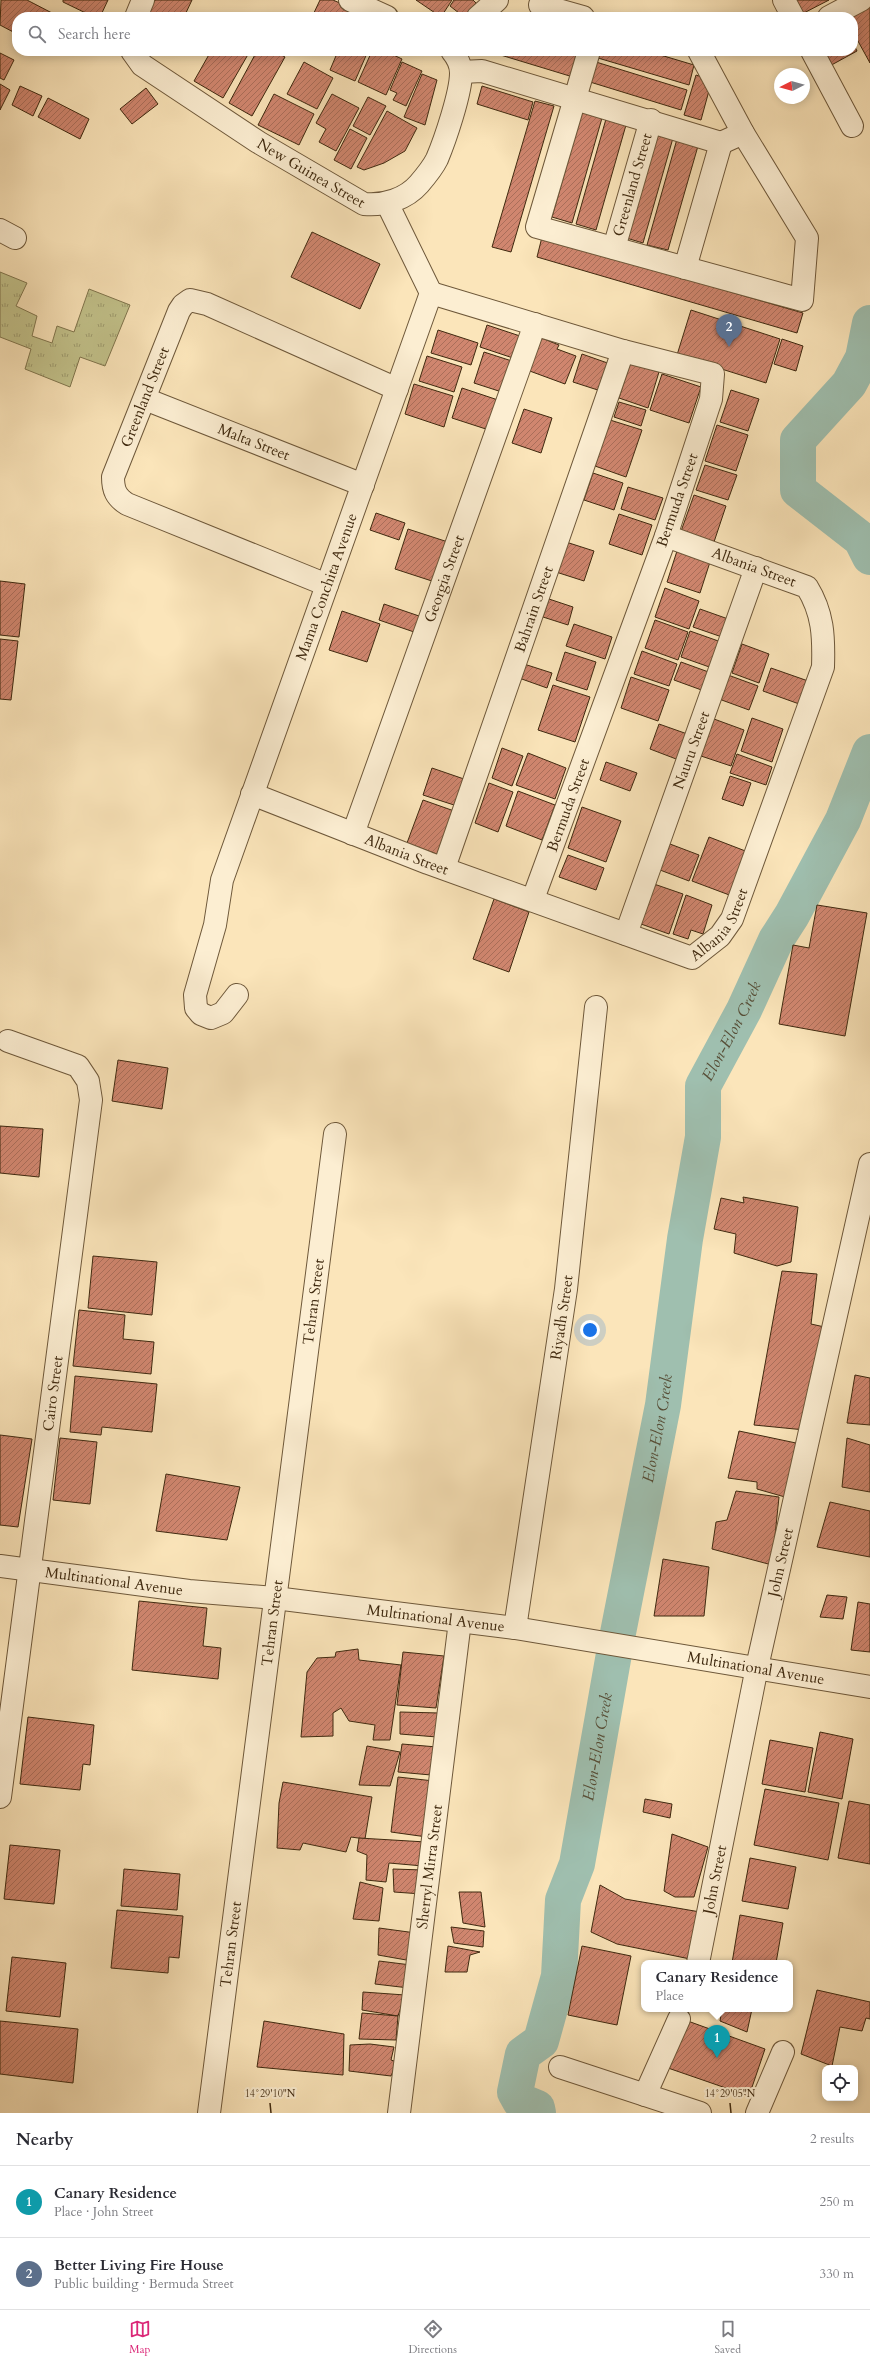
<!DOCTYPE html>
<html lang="en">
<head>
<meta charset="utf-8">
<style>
  body { margin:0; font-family:Cardo,serif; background:#f2f2f3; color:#2b2b33 }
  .controls { position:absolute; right:12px; bottom:12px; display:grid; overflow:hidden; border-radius:8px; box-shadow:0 2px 10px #0003 }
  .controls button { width:36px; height:36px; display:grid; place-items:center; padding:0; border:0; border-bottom:1px solid #e1e1e2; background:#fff; color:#2b2b33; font:20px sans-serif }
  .compass { position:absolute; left:774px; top:68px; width:36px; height:36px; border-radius:50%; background:#fff; box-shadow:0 2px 10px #0003; rotate:264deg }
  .you { position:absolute; left:590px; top:1330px; width:14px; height:14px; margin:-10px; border:3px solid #fff; border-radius:50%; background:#1a73e8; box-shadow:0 0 0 6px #1a73e833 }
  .badge { display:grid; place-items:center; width:26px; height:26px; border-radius:50%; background:#db2777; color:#fff; font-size:13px; font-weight:700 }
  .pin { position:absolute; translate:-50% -33px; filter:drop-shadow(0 1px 2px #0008) }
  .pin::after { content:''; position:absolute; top:21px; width:14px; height:12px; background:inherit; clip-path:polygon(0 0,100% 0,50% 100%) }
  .popup { position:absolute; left:641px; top:1960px; width:152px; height:52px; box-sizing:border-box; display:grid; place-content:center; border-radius:8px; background:#fff; filter:drop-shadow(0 1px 3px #0005); font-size:13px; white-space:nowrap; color:#7c7c81 }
  .popup b { font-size:15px; color:#2b2b33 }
  .popup::after { content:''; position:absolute; left:50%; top:100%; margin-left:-8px; border:8px solid transparent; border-top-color:#fff }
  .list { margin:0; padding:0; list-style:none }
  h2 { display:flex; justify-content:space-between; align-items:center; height:52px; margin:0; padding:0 16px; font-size:17px }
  h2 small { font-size:13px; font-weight:400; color:#7c7c81 }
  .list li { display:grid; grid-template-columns:26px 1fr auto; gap:12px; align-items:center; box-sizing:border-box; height:72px; padding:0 16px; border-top:1px solid #e1e1e2 }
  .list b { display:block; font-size:15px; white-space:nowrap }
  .list p { margin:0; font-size:13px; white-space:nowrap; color:#7c7c81 }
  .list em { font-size:13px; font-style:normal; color:#7c7c81 }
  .icon { flex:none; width:22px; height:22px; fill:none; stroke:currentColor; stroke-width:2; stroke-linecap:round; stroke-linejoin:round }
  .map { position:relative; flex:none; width:870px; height:2113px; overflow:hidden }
  .search { position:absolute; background:#fff; box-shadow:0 2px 10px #0003; left:12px; right:12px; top:12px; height:44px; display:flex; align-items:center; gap:10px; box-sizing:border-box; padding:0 14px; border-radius:16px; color:#7c7c81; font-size:15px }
  .sheet { height:196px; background:#fff }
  nav { display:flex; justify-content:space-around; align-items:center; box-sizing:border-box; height:56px; border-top:1px solid #e1e1e2; background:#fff; font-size:11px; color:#7c7c81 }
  nav a { display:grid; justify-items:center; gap:2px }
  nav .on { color:#db2777 }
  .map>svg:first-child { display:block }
</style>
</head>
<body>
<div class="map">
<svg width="870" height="2113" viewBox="0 0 870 2113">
  <defs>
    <pattern id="grass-tufts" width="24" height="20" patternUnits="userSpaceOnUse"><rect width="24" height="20" fill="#c3c38c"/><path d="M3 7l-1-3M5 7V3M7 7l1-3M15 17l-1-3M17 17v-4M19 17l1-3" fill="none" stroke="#a09e71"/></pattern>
    <pattern id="building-hatch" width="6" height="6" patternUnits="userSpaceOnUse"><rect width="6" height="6" fill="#d0866f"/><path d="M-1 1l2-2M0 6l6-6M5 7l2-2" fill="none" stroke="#aa6e5a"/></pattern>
  </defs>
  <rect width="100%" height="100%" fill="#fbe5ba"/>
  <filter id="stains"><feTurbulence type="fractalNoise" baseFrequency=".005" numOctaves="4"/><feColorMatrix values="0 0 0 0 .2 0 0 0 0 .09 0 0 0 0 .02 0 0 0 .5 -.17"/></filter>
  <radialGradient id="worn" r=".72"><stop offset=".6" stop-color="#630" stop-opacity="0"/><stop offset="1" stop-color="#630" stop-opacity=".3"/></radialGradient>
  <path fill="url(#grass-tufts)" stroke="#81764e" d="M0,272l27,11 -11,23 21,10 -5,20 20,7 5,-17 17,6 15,-43 41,16 -25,61 -25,-9 -10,30 -45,-18 6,-20 -31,-12z"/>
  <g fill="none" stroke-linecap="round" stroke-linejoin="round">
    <g stroke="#9fbfaf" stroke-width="36">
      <path d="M870,323l-7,35 -14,26 -51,56v50l63,49 9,18"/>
      <path id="s1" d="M538,2113l-1,-5 -17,-7 -5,-9 8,-38 18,-13 18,-65 4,-76 14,-36 38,-216 48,-243 22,-166 18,-102v-51l41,-76 32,-70 16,-25 51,-95 27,-68"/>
    </g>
  </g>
  <g fill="url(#building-hatch)" stroke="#3f290f">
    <path d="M1,0h26l25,13 -2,4h-33v17l-17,-9z"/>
    <path d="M63,0h45l-8,17h-6l-31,-15z"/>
    <path d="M155,0h37l-8,17h-38z"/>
    <path d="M320,0h13l20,9 -4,8h-37z"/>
    <path d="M416,0h36l-11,17z"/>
    <path d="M454,0h19l3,3 -12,14 -14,-11z"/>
    <path d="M790,0h39l-31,16z"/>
    <path d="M870,1v62l-17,-31v-15h-8z"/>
    <path d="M519,13l13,4h-15z"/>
    <path d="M853,43l4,8 -31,17 -9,-17h36z"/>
    <path d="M211,51h39l-27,47 -29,-17z"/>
    <path d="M257,51h17l11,6 -33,59 -23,-13z"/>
    <path d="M338,51h30l-13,30 -25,-11z"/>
    <path d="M372,51h13l17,8 -16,36 -28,-13z"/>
    <path d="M494,51h67l18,5 -6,21 -79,-24z"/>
    <path d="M599,51h48l47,14 -5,20 -91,-27z"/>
    <path d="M0,53l14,7 -10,20 -4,-2z"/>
    <path d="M304,62l29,16 -16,31 -30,-15z"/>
    <path d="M402,62l20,9 -16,35 -13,-6 4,-7 -7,-3z"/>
    <path d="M596,62l91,28 -6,20 -91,-28z"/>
    <path d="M422,74l15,6 -12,45 -21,-8z"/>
    <path d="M696,75l9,3 5,9 -9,33 -17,-5z"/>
    <path d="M0,84l10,6 -10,20z"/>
    <path d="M20,86l22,10 -9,20 -21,-11z"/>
    <path d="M482,86l51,16 -5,18 -51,-16z"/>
    <path d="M146,88l12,16 -26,20 -12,-15z"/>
    <path d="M274,94l40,20 -15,31 -41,-20z"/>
    <path d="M332,94l27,14 -23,43 -17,-9 7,-13 -10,-6z"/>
    <path d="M368,97l18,9 -16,29 -17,-9z"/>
    <path d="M48,98l41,21 -9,20 -42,-22z"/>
    <path d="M535,101l19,5 -43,146 -19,-5z"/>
    <path d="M387,111l30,17 -12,23 -21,12 -20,7 -7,-3z"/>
    <path d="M582,112l20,6 -30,105 -20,-6z"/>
    <path d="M606,119l20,6 -30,105 -20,-6z"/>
    <path d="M350,129l17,9 -16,31 -17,-9z"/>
    <path d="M653,132l20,6 -30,105 -20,-6z"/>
    <path d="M677,139l21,7 -30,104 -21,-5z"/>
    <path d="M312,232l68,32 -20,45 -69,-32z"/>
    <path d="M542,237l261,76 -6,20 -260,-76z"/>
    <path d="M691,310l89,29 -14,44 -89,-28z"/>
    <path d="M487,325l39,13 -7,22 -39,-13z"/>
    <path d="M438,330l40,13 -7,22 -40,-12z"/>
    <path d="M539,337l20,8 -2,4 19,7 -11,28 -38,-14z"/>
    <path d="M782,339l21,7 -7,25 -22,-7z"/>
    <path d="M484,352l34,11 -10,31 -34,-11z"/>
    <path d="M582,354l34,12 -9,27 -34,-11z"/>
    <path d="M427,356l35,11 -8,25 -35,-11z"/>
    <path d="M630,363l29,9 -11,36 -29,-10z"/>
    <path d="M662,374l39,13 -12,36 -39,-13z"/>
    <path d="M414,384l39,12 -9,31 -39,-13z"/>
    <path d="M462,388l39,13 -9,30 -40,-13z"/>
    <path d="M731,390l28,9 -11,32 -28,-9z"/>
    <path d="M619,402l27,8 -5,16 -27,-9z"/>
    <path d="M524,409l28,9 -11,35 -29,-10z"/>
    <path d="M610,420l32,10 -16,47 -31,-11z"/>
    <path d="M717,425l31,10 -12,36 -31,-10z"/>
    <path d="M705,465l32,10 -9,25 -32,-10z"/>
    <path d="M593,473l30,10 -9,27 -30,-10z"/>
    <path d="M628,487l35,11 -8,22 -34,-11z"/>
    <path d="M694,495l32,11 -13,39 -33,-11z"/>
    <path d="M376,513l29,10 -6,17 -29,-10z"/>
    <path d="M619,514l33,11 -10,30 -33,-11z"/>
    <path d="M408,529l43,14 -13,40 -43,-14z"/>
    <path d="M566,542l28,9 -10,30 -28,-9z"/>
    <path d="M677,551l33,11 -10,31 -33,-11z"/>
    <path d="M0,581l25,3 -6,53 -19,-2z"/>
    <path d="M665,588l34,13 -10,28 -34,-12z"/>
    <path d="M549,599l24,8 -5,18 -25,-8z"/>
    <path d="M384,604l38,13 -5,16 -38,-13z"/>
    <path d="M700,609l31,11 -6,18 -32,-11z"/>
    <path d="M342,611l38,13 -13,38 -38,-12z"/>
    <path d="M655,620l33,12 -10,28 -33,-12z"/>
    <path d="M574,624l38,13 -7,22 -39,-13z"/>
    <path d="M690,631l34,12 -9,26 -34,-12z"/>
    <path d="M0,639l18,2 -7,59 -11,-1z"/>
    <path d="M742,644l27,10 -10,29 -27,-10z"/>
    <path d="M642,651l35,13 -8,22 -35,-12z"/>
    <path d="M565,652l31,10 -9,28 -31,-10z"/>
    <path d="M681,662l33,12 -7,18 -33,-12z"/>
    <path d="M524,664l28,9 -5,15 -28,-10z"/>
    <path d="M771,668l40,14 -9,23 -39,-14z"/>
    <path d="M728,675l30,11 -9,24 -30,-11z"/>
    <path d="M631,677l38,13 -11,31 -37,-13z"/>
    <path d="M553,685l37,12 -15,45 -37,-12z"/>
    <path d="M752,718l31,11 -11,33 -31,-11z"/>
    <path d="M714,719l30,11 -13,36 -30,-10z"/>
    <path d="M659,724l34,12 -9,26 -34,-13z"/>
    <path d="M502,748l21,8 -11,30 -20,-8z"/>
    <path d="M528,753l38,15 -11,31 -39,-14z"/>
    <path d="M737,754l35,13 -6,18 -36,-12z"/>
    <path d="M606,762l31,11 -7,18 -30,-11z"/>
    <path d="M432,768l32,11 -10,26 -31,-10z"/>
    <path d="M730,776l21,7 -8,23 -21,-7z"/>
    <path d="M489,783l24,9 -15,40 -23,-9z"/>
    <path d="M518,791l37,14 -13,35 -36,-14z"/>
    <path d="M423,800l34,12 -15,44 -35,-13z"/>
    <path d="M582,807l39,14 -15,41 -38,-14z"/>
    <path d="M709,837l39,15 -16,44 -40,-15z"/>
    <path d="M670,844l29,11 -10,26 -29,-11z"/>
    <path d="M568,855l36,13 -8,22 -37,-13z"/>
    <path d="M654,884l29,10 -14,40 -28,-10z"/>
    <path d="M686,895l26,10 -9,29 -12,-4 -3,9 -15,-5z"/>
    <path d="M494,899l35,13 -20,60 -36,-13z"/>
    <path d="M817,905l50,8 -22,123 -66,-12 14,-79 16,3z"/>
    <path d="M118,1060l50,8 -6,41 -50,-8z"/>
    <path d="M0,1126l43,3 -4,48 -39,-4z"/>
    <path d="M743,1197l55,10 -7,55 -14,4 -43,-13 2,-19 -22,-5 7,-31 23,5z"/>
    <path d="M93,1256l64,6 -5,53 -64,-7z"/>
    <path d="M782,1271l35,3 -6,50 18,4 -24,102 -51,-5z"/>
    <path d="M79,1310l46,5 -2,24 31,3 -3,32 -78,-8z"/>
    <path d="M855,1375l15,3v47l-23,-2z"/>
    <path d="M75,1376l82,8 -5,48 -50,-5 -1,8 -31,-3z"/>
    <path d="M739,1431l57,12 -11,54 -28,-8v-7l-29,-4z"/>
    <path d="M0,1435l32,4 -14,88 -18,-2z"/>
    <path d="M60,1438l37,4 -7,62 -37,-4z"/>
    <path d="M847,1438l23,7v47l-28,-5z"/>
    <path d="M166,1474l74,13 -13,53 -71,-9z"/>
    <path d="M736,1491l43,6 -7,68 -60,-16 4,-27 11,-2z"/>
    <path d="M830,1502l40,9v46l-53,-10z"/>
    <path d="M663,1559l46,8 -5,49h-50z"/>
    <path d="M827,1595l20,2 -4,22 -23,-2z"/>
    <path d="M139,1601l68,7 -4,38 18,2 -3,31 -86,-9z"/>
    <path d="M858,1602l12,2v48l-19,-2z"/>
    <path d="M358,1649l1,11 42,5 -11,75h-17l2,-15 -26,-4 -8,-13 -8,5v23l-32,1 6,-65 10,-14 18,-1 1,-5z"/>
    <path d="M403,1652l41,4 -8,52 -39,-3z"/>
    <path d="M400,1712l39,1 -2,24 -37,-3z"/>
    <path d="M28,1717l66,8 -4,40 -7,-1 -3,26 -60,-6z"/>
    <path d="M820,1732l33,7 -11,60 -34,-7z"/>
    <path d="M770,1740l43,8 -8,44 -43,-8z"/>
    <path d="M402,1744l35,3 -6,28 -33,-3z"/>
    <path d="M367,1746l33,6 -10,34 -31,-1z"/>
    <path d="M398,1777l36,4 -7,56 -36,-5z"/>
    <path d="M283,1782l89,15 -7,42 -14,-2 -5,15 -43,-9 -3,7 -23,-2 2,-45z"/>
    <path d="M765,1789l74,14 -11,57 -74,-15z"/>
    <path d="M645,1799l27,5 -2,14 -27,-6z"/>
    <path d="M849,1801l21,4v59l-32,-6z"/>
    <path d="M672,1834l36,13 -14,50h-19l-11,-6z"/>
    <path d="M359,1838l67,4 -3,24 -34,-3 -3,19 -20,-2 1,-25 -10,-4z"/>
    <path d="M10,1845l50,5 -6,54 -50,-5z"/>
    <path d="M750,1858l46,9 -8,42 -46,-8z"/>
    <path d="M124,1869l56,5 -3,36 -56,-4z"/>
    <path d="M393,1869l30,1 -1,24 -28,-2z"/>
    <path d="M360,1882l23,6 -4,33 -26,-2z"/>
    <path d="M600,1885l25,14 81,14 -11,47 -78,-16 -26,-12z"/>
    <path d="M459,1892h22l4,35 -22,-4z"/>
    <path d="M117,1910l66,6 -4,42 -10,-1 -1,16 -57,-5z"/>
    <path d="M740,1915l43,8 -7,40h-44z"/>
    <path d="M451,1927l33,4 -1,16 -29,-4z"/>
    <path d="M379,1928l37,5 -4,28 -34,-6z"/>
    <path d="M448,1946l32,6 -10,3 -3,17h-22z"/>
    <path d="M582,1946l49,10 -14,69 -49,-10z"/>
    <path d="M12,1957l54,6 -6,54 -54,-6z"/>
    <path d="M379,1961l32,4 -2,23 -34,-4z"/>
    <path d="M817,1990l53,12v17l-4,-1 -4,13 -22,-4 -8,39 -31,-12z"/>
    <path d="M363,1992l42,3 -7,21 -36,-6z"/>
    <path d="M722,2009h30l-5,23 -27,-11z"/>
    <path d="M362,2013l36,3 -2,24 -37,-1z"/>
    <path d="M685,2020l80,29 -16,47 -81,-28z"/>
    <path d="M0,2021l78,8 -5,54 -73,-9z"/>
    <path d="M264,2021l80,13 -1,41 -86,-8z"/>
    <path d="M370,2044l24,3 -3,13 6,2 -6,14 -42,-5 1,-26z"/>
  </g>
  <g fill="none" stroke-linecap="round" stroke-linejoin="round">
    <g stroke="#6e583a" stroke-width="24">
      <g id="minor">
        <path d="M350,0l37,17"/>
        <path d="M784,0l9,17"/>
        <path d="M540,5l43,12"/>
        <path d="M136,17l7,-17"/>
        <path d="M478,17l19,-17"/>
        <path d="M829,17l32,-17"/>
        <path id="s2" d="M132,51l10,14 116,77 106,62c20,2 42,-5 55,-20 6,-7 14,-17 18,-25 8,-19 24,-66 24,-86 0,-7 -4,-16 -9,-22"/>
        <path d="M589,51l-52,176 265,73 5,-62 -64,-105 -44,-82"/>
        <path d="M812,51l40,75"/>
        <path d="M461,72l21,-1 239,72 22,-10"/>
        <path d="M387,203l44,90"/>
        <path d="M0,230l15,8"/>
        <path id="s3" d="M614,248l37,-128"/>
        <path d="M685,268l36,-125"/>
        <path d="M431,293l192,58 90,23 -2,25 -45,137 -133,363"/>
        <path id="s4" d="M145,399l218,86"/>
        <path id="s5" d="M327,585l-200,-81c-11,-7 -14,-14 -14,-27l66,-166 4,-6 7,-5 17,4 190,85"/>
        <path id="s6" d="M252,794l176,69 264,95 28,-22 12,-17 91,-252c1,-31 0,-54 -16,-80l-141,-51"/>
        <path id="s7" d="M353,834l182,-510"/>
        <path id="s8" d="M444,868l179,-517"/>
        <path id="s9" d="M626,934l130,-366"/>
        <path id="s10" d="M237,995l-14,18 -12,5 -10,-4 -5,-6 -1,-13 20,-70 7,-45 209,-587"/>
        <path id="s11" d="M0,1566l189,25 86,7 240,30 355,59"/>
        <path id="s12" d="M515,1628l51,-339 30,-282"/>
        <path id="s13" d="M0,1797l91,-697 -3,-19 -10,-15 -70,-25"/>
        <path id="s14" d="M698,1963l59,-296 113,-503"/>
        <path d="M560,2067l140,46"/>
        <path d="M645,2095l34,-76"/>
        <path id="s15" d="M209,2113l126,-979"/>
        <path id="s16" d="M399,2113l61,-492"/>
        <path d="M757,2113l26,-61"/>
      </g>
    </g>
    <use href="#minor" stroke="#fceed2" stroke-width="22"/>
  </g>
  <path fill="none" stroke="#3f290f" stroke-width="1.5" d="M270,2103l1,10M730,2103l1,10"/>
  <g text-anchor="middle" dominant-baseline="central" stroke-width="4" stroke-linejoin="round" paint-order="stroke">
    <g font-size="15" fill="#3f290f" stroke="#fceed2">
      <text stroke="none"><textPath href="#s2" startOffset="218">New Guinea Street</textPath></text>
      <text stroke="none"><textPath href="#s3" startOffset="66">Greenland Street</textPath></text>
      <text stroke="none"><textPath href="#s5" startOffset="334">Greenland Street</textPath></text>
      <text stroke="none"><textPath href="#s4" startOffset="117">Malta Street</textPath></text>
      <text transform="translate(677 500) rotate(-71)">Bermuda Street</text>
      <text transform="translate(754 567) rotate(20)">Albania Street</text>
      <text stroke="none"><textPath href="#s7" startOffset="271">Georgia Street</textPath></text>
      <text stroke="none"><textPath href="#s10" startOffset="497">Mama Conchita Avenue</textPath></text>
      <text stroke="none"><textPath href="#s8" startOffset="274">Bahrain Street</textPath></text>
      <text stroke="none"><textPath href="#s9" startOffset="195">Nauru Street</textPath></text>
      <text transform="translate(568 805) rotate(-70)">Bermuda Street</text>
      <text stroke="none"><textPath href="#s6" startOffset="166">Albania Street</textPath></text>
      <text stroke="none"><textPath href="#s6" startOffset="514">Albania Street</textPath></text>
      <text stroke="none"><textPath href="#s15" startOffset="818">Tehran Street</textPath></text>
      <text stroke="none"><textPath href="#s12" startOffset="314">Riyadh Street</textPath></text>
      <text stroke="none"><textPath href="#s13" startOffset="407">Cairo Street</textPath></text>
      <text stroke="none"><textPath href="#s14" startOffset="409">John Street</textPath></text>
      <text stroke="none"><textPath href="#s11" startOffset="115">Multinational Avenue</textPath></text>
      <text stroke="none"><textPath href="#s11" startOffset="439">Multinational Avenue</textPath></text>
      <text stroke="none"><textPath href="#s15" startOffset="494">Tehran Street</textPath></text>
      <text stroke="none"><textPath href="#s11" startOffset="763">Multinational Avenue</textPath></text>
      <text stroke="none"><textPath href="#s16" startOffset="248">Sherryl Mirra Street</textPath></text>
      <text stroke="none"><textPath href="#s14" startOffset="85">John Street</textPath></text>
      <text stroke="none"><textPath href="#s15" startOffset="170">Tehran Street</textPath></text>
    </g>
    <g font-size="16" font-style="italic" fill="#574e37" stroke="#fceed2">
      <text stroke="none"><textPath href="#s1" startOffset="1128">Elon-Elon Creek</textPath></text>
      <text stroke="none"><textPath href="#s1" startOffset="720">Elon-Elon Creek</textPath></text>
      <text stroke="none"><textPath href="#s1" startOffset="396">Elon-Elon Creek</textPath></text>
    </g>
  </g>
  <g font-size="10" text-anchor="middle" fill="#3f290f" stroke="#fceed2" stroke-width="4" stroke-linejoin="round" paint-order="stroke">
    <text x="270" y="2097">14°29'10"N</text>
    <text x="730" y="2097">14°29'05"N</text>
  </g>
  <rect width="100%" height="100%" filter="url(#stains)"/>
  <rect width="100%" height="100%" fill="url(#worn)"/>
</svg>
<div class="controls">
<button><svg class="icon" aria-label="locate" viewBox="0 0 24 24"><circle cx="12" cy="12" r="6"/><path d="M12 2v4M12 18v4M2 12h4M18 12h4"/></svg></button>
</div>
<svg class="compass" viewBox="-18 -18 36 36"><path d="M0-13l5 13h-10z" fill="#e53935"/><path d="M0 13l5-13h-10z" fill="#7c7c81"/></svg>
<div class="you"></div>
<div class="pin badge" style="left:717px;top:2058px;background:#0f9aa8">1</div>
<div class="popup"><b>Canary Residence</b>Place</div>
<div class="pin badge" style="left:729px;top:347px;background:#5c6f8a">2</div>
<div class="search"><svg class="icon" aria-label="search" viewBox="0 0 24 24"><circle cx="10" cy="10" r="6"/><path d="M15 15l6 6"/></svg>Search here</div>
</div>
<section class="sheet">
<h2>Nearby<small>2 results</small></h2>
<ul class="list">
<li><span class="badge" style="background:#0f9aa8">1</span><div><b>Canary Residence</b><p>Place · John Street</p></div><em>250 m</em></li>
<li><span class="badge" style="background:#5c6f8a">2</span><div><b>Better Living Fire House</b><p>Public building · Bermuda Street</p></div><em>330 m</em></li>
</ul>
</section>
<nav>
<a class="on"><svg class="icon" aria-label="map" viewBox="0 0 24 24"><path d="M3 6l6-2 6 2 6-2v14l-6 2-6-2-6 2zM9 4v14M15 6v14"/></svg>Map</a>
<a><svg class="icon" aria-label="directions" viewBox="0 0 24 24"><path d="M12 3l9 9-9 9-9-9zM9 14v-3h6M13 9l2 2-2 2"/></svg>Directions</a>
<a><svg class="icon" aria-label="saved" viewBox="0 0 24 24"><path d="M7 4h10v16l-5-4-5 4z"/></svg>Saved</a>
</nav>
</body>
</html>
